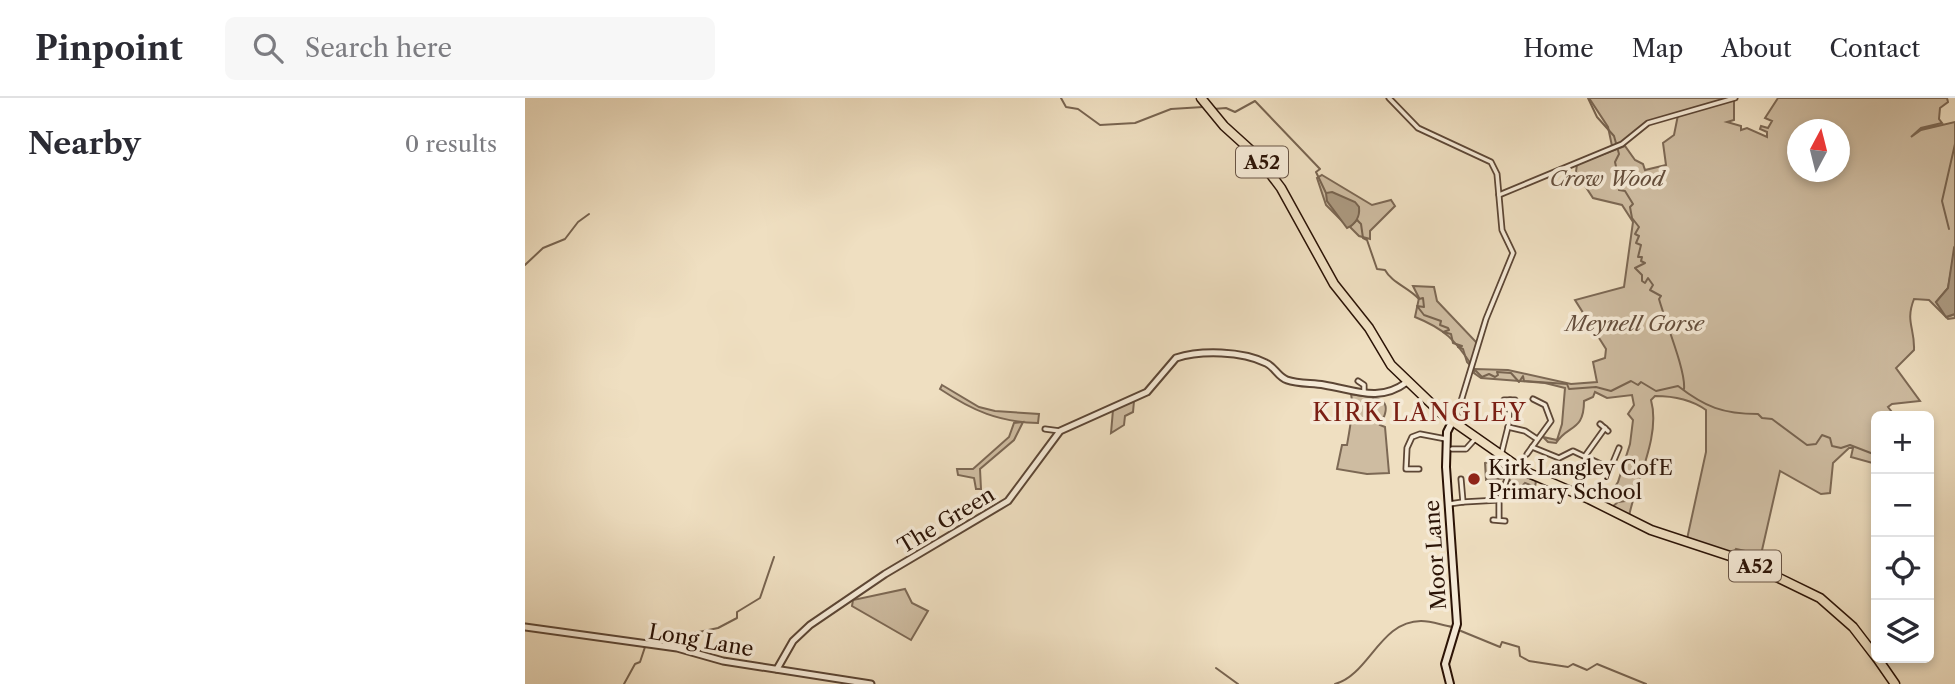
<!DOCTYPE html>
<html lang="en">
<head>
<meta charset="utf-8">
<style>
  body { margin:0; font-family:"Libre Caslon Text",serif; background:#f7f7f7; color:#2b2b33 }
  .controls { position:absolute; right:21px; bottom:21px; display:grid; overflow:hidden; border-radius:10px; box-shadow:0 4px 10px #0003 }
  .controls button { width:63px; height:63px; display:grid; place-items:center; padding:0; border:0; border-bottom:2px solid #e1e1e2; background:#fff; color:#2b2b33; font:35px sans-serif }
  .compass { position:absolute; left:1262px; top:21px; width:63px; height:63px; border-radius:50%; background:#fff; box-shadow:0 4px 10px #0003; rotate:7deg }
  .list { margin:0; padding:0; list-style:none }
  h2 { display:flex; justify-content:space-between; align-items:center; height:91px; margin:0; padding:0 28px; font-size:30px }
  h2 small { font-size:23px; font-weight:400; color:#7c7c81 }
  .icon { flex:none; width:38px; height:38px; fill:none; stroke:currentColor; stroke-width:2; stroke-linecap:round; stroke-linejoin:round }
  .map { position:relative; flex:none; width:1430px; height:586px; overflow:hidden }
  header { display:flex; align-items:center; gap:42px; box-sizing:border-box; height:98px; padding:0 35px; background:#fff; border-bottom:2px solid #e1e1e2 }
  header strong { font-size:33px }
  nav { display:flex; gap:38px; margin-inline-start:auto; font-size:24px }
  .search { width:490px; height:63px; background:#f7f7f7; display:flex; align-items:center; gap:18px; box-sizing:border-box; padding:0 24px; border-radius:10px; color:#7c7c81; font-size:26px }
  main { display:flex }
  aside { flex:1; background:#fff }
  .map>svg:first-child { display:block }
</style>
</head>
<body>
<header>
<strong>Pinpoint</strong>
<div class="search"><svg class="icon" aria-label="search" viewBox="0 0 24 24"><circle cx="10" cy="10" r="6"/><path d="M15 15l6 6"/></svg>Search here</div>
<nav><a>Home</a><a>Map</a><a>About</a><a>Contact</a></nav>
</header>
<main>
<aside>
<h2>Nearby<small>0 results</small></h2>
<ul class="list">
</ul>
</aside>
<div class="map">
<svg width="1430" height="586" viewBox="0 0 1430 586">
  <rect width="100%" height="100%" fill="#efdfc1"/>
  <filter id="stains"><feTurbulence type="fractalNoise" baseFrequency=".00286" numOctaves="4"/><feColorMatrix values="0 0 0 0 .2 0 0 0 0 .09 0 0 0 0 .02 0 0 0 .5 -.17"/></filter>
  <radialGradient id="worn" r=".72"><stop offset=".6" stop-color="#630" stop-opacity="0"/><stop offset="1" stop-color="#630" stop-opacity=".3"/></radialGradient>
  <g fill="#cebca1" stroke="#7c6854" stroke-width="2" fill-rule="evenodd">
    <path d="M1064,0h133v3l-76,22 -24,20 -10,3 -4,-19z"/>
    <path d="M1253,0h169l1,4 -8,6 -1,11 3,4 -21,5 -10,9 10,-7 34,-8v127l-7,39 -12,14 11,15 8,-3v4l-7,1 -19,-19 -15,-1c-9,23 1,29 0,51l-18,18 24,33 -28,3 -4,3 7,9h-19v48l-25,-7 2,-9h-4l-16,15 -3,30 -9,1 -41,-23 -20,88 2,7 -8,-3v-10l-18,-4 -3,5 -46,-15 19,-87v-42c-14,-10 -34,-14 -51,-14l-4,4c10,36 -15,81 -22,116l-17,-9 6,-5 7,-1 -3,-3 8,-9 -18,2 6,-9 12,-38 3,-24 -5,-6 6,-9 -2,-10 -25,3 -12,-6 -2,5 -9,4c0,31 -16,23 -28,42l-8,-1 -5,-5 14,3 5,-16 3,-36 -20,-5 -64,-5 -7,-5 1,-4 33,1 63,14 26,-2 -4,-20 12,-4 1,-9 -31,-49 49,-13 9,-65 -11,-17 -29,-7 -17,-26 1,-8 48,-18 10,14 8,4 2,6 21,-5 -3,-22 11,-8 4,-20 56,-16v21l-7,2 14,4v4l6,-2 20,9v-5l-7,-3 1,-3 7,2 4,-7 -7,-3zM1272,32h42v42h-42z"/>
    <path d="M797,77l50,30 19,-5 4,6 -25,25v8l-11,-3 -9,-9 7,-7 -26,-16 12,18 -17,-17 -9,-27z"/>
    <path d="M888,188l21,1 3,14 40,42 -4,24c-18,-27 -28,-38 -58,-50l4,-19z"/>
    <path d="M417,287l37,22 16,4 44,3 -1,9c-39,-1 -65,-12 -98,-34z"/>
    <path d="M826,296c23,5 46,1 29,31l5,2 4,46 -22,1 -30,-5 5,-24h5c3,-17 7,-38 4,-51z"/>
    <path d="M609,303l-1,11 -8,4 -1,9 -13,8 2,-23z"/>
    <path d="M498,324l-9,18 -34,29 1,20h-5l-2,-11 -16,-3 -1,-6h16l36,-32 5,-14z"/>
    <path d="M964,364l47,19 -1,6 -10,-4 -8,8 -9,-13 -22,2 -1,-17z"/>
    <path d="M380,491l7,14 16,8 -17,29 -59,-34 1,-6z"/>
  </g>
  <g fill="#ac9a81" stroke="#786450" stroke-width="2">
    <path d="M807,94l23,10 4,5c1,9 -3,17 -12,21l-20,-27 -1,-8z"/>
    <path d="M1429,150l1,1v65l-9,3 -10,-15 12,-14z"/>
  </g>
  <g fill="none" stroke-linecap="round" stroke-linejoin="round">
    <g stroke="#786450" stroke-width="2">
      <path d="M536,0l5,9 12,2 22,16 35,-2 36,-14 32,-2"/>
      <path d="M1063,0l9,19 17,19 5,18 -4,8 4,18 6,5 -6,5 6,1 8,13 -3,3 2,11 7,9 -4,7 4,2 -3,7 5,2 -3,12h4l-1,4 4,2 -10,5 7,7v6l3,2 3,-5 5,7 -3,5 11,6 -2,3c6,22 27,72 25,90"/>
      <path d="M688,11l13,-1 9,4 20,-11 65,68 -4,3 10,21"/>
      <path d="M832,122l4,4 2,14 4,2 10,29 8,1c7,13 23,17 34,29l4,-1 1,9 -7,-1 7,9 17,6 -1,4 8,3 1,2 -6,2 8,2 2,9 9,3 -4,1 5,2 4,13 15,15 7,-3 6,3 3,-2 -1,-3 14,1 8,9 4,-6 1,5 43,3 2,5 27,-2 15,4 20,-10 7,4 3,-3 15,9 22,-5c27,21 45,28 80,28l4,4 10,1 35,26 9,-1 6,-9 8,3 2,8 9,2 9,-3 26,10"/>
      <path d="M1424,131l-7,-28 13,-57"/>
      <path d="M0,167l18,-17 22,-9 13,-17 11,-8"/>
      <path d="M936,533l39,16 2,-5 17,5 1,9 9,5 39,6 5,-3 14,6 10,-6 49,20"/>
      <path d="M122,544l33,2 14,-11 24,-5 19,-10v-6l23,-14 14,-41"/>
      <path d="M691,570l22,16"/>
      <path d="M99,586l11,-20 5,-2 5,-15"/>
      <path d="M810,586c34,-9 45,-63 86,-63 12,0 22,5 32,6"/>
    </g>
    <g stroke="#5c4635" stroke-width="7">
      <g id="minor">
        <path d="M864,0l29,30 73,34 6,12 5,56 11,23 -27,66 -31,102"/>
        <path d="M974,97l123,-51 26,-21 87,-25"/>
        <path d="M833,283l6,4v8"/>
        <path d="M979,302h11"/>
        <path d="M1075,326l8,7"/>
        <path d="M983,329l17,4 12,8"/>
        <path d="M520,331l15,2"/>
        <path d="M1007,349l27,11 14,-7 38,18"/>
        <path d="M927,351h14l9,-10"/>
        <path d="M1002,356l24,-33 -6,-16 -12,-6"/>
        <path d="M976,357l8,-32 1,-23"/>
        <path d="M1060,358l20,-28"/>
        <path d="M894,371h-13l1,-21 5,-11 8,-3 26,5"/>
        <path d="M1084,374l10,-24"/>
        <path d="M938,404l36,-2 8,-21"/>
        <path d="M924,406l14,-2 -2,-23"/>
        <path d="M968,422l12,1"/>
        <path d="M974,422v-20"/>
      </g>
    </g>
    <g stroke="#5c4635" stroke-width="9">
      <g id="tertiary">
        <path d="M0,529l152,21 46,13 148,23"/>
        <path d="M252,571l16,-28 17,-16 75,-51 123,-73 52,-70 87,-39 29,-34c25,-8 66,-7 90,5 9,4 12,14 21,17 11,4 25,3 37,5 31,5 55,18 83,-3"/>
      </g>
    </g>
    <g stroke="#2b1306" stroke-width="10">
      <path id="secondary" d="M925,586l-5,-20 12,-40 -11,-157 1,-35 5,-10"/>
    </g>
    <g stroke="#2b1306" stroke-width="11">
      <g id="trunk">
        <path d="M676,0l23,28 32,29 25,33 53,96 35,44 22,37 50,48 83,58 65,28 62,31 91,30 78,38 33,29 23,30"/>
        <path d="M1352,560l18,26"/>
      </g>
    </g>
    <use href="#minor" stroke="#f5ead7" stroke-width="3.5"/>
    <use href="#tertiary" stroke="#f5ead7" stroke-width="5"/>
    <use href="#secondary" stroke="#f5ead7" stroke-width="6"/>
    <use href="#trunk" stroke="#efdfc1" stroke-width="8"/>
  </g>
  <circle fill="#8f2418" stroke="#f5ead7" stroke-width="2.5" cx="949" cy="381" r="7"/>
  <g text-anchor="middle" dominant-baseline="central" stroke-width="7" stroke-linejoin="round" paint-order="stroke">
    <g fill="#f5ead7" stroke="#685445" stroke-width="2">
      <rect x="711" y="48.5" width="52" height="31" rx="5"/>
      <rect x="1204" y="452.5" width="52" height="31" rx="5"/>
    </g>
    <g font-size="19" font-weight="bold" fill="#2b1306">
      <text x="737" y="64">A52</text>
      <text x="1230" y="468">A52</text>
    </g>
    <g font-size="21" font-style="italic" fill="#644e3c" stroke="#f5ead7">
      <text x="1082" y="80">Crow Wood</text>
      <text x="1110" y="225">Meynell Gorse</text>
    </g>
    <g font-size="21" fill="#2b1306" stroke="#f5ead7" text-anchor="start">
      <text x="963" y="369">Kirk Langley CofE<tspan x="963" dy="24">Primary School</tspan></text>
    </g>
    <g font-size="21" fill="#2b1306" stroke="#f5ead7">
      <text transform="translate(421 422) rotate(-31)">The Green</text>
      <text transform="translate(910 457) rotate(-94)">Moor Lane</text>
      <text transform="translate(176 542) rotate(10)">Long Lane</text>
    </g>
    <g font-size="24" letter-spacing="2" fill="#7a1f14" stroke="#f5ead7">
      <text x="895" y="314">KIRK LANGLEY</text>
    </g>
  </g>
  <rect width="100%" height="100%" filter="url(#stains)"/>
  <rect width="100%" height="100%" fill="url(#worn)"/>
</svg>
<div class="controls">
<button>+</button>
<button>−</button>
<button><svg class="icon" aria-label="locate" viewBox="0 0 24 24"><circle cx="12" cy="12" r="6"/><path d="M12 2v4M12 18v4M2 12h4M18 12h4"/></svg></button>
<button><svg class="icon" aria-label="layers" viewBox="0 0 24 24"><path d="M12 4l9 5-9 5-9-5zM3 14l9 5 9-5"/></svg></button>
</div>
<svg class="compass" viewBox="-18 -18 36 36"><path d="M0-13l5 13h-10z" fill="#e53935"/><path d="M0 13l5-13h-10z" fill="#7c7c81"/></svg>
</div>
</main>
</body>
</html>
